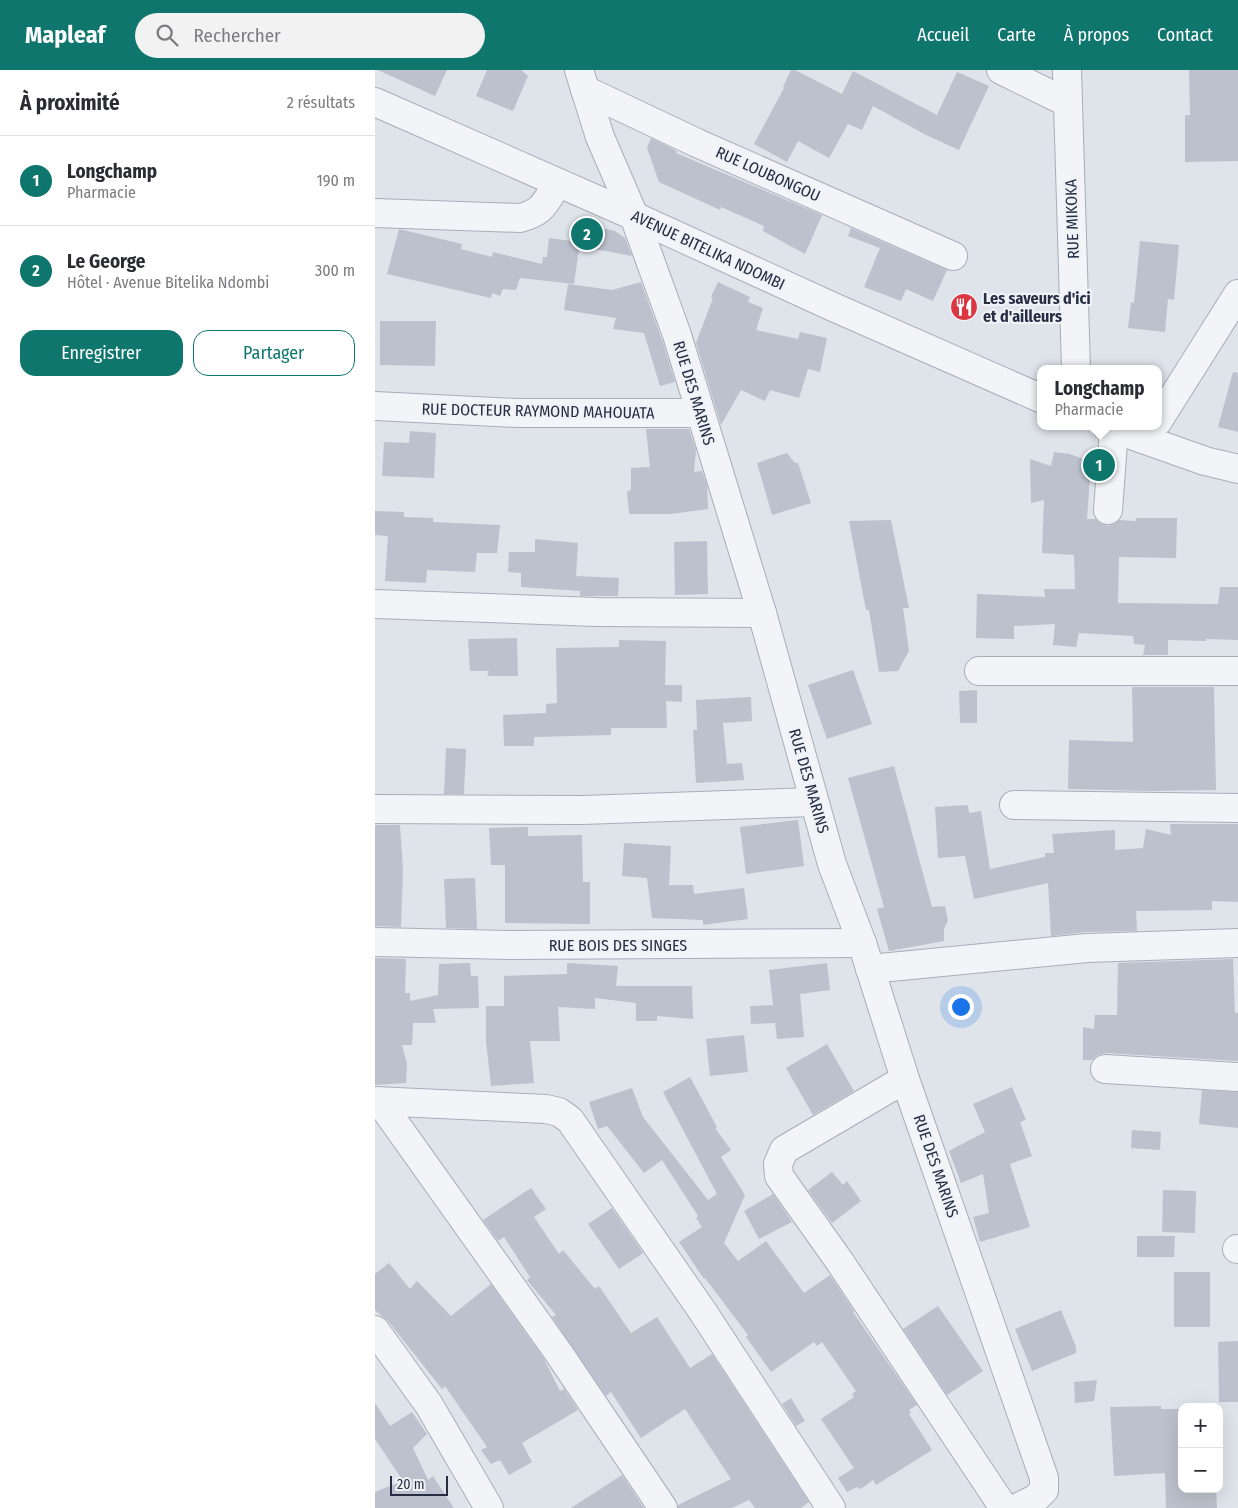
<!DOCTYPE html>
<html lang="fr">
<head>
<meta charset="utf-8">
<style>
  body { margin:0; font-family:"Fira Sans Condensed",sans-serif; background:#f2f2f3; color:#2b2b33 }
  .controls { position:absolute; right:15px; bottom:15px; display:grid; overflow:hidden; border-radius:10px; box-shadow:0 5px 20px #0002 }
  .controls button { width:45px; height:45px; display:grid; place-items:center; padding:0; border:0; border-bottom:1px solid #e1e1e2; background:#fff; color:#2b2b33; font:25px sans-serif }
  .scale { position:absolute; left:15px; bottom:12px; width:58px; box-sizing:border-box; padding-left:5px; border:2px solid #262e43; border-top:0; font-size:14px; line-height:18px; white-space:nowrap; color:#262e43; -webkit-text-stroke:4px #eff2f7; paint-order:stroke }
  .you { position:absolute; left:585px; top:936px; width:18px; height:18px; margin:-12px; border:4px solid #fff; border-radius:50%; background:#1a73e8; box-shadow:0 0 0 8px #1a73e833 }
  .badge { display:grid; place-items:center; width:32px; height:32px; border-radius:50%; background:#0f766e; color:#fff; font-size:16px; font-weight:700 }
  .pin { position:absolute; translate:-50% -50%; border:2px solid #fff; box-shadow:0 1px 5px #0006 }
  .popup { position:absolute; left:662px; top:295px; width:125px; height:65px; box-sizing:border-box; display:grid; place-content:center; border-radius:10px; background:#fff; filter:drop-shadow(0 1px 4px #0005); font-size:16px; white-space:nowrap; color:#7c7c81 }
  .popup b { font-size:19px; color:#2b2b33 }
  .popup::after { content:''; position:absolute; left:50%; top:100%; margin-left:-10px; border:10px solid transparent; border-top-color:#fff }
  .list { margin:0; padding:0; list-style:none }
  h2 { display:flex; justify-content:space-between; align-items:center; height:65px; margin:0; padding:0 20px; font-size:21px }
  h2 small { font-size:16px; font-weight:400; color:#7c7c81 }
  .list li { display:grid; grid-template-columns:32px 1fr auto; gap:15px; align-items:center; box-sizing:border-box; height:90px; padding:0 20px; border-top:1px solid #e1e1e2 }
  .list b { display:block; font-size:19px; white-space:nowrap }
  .list p { margin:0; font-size:16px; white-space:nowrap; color:#7c7c81 }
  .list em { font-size:16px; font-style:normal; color:#7c7c81 }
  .actions { display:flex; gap:10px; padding:15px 20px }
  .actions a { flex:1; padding:11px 0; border:1px solid #0f766e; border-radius:15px; text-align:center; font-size:18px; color:#0f766e }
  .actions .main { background:#0f766e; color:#fff }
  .icon { flex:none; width:28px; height:28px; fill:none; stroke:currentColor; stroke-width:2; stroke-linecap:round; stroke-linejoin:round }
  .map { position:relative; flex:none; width:863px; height:1438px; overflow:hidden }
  header { display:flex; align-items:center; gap:30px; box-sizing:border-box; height:70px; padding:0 25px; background:#0f766e; color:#fff }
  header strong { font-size:24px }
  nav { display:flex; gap:28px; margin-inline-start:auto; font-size:18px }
  .search { width:350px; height:45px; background:#f2f2f3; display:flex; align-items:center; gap:12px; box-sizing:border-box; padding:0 18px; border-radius:28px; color:#7c7c81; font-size:19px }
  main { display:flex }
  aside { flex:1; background:#fff }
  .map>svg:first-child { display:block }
</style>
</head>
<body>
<header>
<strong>Mapleaf</strong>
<div class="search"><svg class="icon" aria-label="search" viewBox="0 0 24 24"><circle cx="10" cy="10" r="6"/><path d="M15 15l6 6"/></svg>Rechercher</div>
<nav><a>Accueil</a><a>Carte</a><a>À propos</a><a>Contact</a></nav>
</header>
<main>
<aside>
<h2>À proximité<small>2 résultats</small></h2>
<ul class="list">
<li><span class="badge">1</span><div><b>Longchamp</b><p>Pharmacie</p></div><em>190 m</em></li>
<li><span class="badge">2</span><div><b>Le George</b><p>Hôtel · Avenue Bitelika Ndombi</p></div><em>300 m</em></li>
</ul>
<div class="actions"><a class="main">Enregistrer</a><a>Partager</a></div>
</aside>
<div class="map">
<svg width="863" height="1438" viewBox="0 0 863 1438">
  <rect width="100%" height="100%" fill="#dfe3ea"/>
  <g fill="#bcc1cd">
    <path d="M3,0h69l-12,26z"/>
    <path d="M112,0h34l7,6 -15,35 -37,-15z"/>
    <path d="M416,0h4l47,24 11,-23 84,44 20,-43 32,14 -30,64 -33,-15 -53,-29 -11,24 -14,-6 -19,34 -31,-17 -11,21 -33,-18 30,-56 -1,-1z"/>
    <path d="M814,0h49v91l-53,1v-47h5z"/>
    <path d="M276,68l26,13 -1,2 146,62 -17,39 -42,-23 1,-5 -43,-19 -1,3 -61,-28 -12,-34z"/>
    <path d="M211,154l29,7 10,7 7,18 -48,-9z"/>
    <path d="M476,158l96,42 -14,31 -27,-12 -5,12 -37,-14 16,-39 -32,-12z"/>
    <path d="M24,159l63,15 -1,5 31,8 1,-5 49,12 1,-7h4l2,-19 31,4 -6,42 -54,-6 -4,12 -13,-1 -3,7 -8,-3 -1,5 -104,-24z"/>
    <path d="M765,171l39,4 -5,55 -6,-1 -3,33 -37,-4 3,-26 3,1z"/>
    <path d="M266,212l21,58 13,42 -15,4 -16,-53 -31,-4 3,-11 -52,-8 4,-26 44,6z"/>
    <path d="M343,212l32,15 -2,5 15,6 -7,22 42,9 2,-7 27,6 -7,34 -12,-3 -9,29 -29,-8 -5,11 -24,-11 -20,35 -25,-82 17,-45 -2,-1z"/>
    <path d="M5,251h56l-1,45 -55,-1z"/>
    <path d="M858,302l5,1v59l-20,-5z"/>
    <path d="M271,359h43l7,21 -2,22 8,-1 5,14 1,24 -37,5h-42l-2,-22 4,-2v-22l19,-1z"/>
    <path d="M35,361l26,2 -2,45 -52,-2 2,-34 25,1z"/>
    <path d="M679,382l16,2 21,8 -4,57h9l4,4 7,3 7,-2 5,-4 17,1v-3h41l-1,40 -57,-1 -1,46 100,1 2,-17h18v53l-32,-1v2l-38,-1v15h-25l2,-10 -11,-1 -1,-8 -54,-3 -3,14 -23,-2 2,-21 -41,2v13l-38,-1 1,-44 68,3 -1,-8h31l-1,-34 -32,-2 2,-53 -13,3 -1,-44 21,7z"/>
    <path d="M412,383l8,10h3l13,40 -39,12 -15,-52z"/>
    <path d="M0,441l29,1v5l29,1v4l67,3 -3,28h-20l-2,19 -48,-2 -1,13 -41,-2 3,-45 -13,-1z"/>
    <path d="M516,450l18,88h-6l6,43 -11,20 -19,1 -10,-62h-3l-17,-89z"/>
    <path d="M160,469l43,4 -2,33 43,2 -1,18h-38v-5l-59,-4v-14l-13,-1 1,-20h26z"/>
    <path d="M332,471l1,53 -33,1 -1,-53z"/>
    <path d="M142,568l1,38h-31l2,-5h-19l-2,-32z"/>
    <path d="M244,570l47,1 -1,44h17v17l-16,-1 1,27h-56v7l-77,2v9h-30l-1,-31 43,-2v-9l11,-1 -1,-55 63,-1z"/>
    <path d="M478,600l19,54 -45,15 -19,-54z"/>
    <path d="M757,617h82l2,103 -70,1 -78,-2 1,-49 64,2z"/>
    <path d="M602,620v33h-17l-1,-32z"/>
    <path d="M376,627l1,24 -29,2 4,41 15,-1 2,17 -48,3 -3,-53h4l-1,-30z"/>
    <path d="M71,678l20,1 -2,45h-20z"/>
    <path d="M519,696l38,141 13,-1 3,14 -4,9v12l-55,10 -12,-42 7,-2 -36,-129z"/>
    <path d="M593,735l1,8 12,-2 9,58 55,-12v-4h9l-2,-19 63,-4v20l28,-2 3,-19 25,6 -1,-11h68v78l-26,-1v9l-76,1 1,20 -51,1 -35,4 -3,-53 -74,16 -9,-43 -27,2 -3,-51z"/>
    <path d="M423,750l6,46 -58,8 -6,-47z"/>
    <path d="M0,755h25l3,44 -2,58 -26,-1z"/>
    <path d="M153,757v9l54,-1 1,47h7v42l-85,-1v-58h-14l-2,-37z"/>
    <path d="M249,773l47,3 -2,39h24l1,9 50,-6 4,31 -45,6v-5l-51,-2 -5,-40 -25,-2z"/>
    <path d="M100,808l2,51 -31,-1 -2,-49z"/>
    <path d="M0,888l31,1 -1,34h5v8l28,-6 1,-31 31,-1 1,13h7l1,32 -46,1 3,14h-23l-1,22h-10l5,19 -1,19 -31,2z"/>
    <path d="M858,889l2,54h3v48l-132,-8 -8,2 -6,5h-9v-33l11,2 1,-14h22l1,-52z"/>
    <path d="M192,893l51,3 -2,20h76l1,33 -36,-3v5h-21v-18l-41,-5v11l-37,-2 2,34h-30l4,42 -43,3 -5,-44v-36h18v-30l63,-2z"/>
    <path d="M452,893l3,27 -30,4 4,43 -27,2 -2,-16 -24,1 -1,-18 23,-1 -4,-35z"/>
    <path d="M369,965l4,37 -38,4 -4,-37z"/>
    <path d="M452,974l27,47 -41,24 -27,-47z"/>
    <path d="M315,1007l27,50 -2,1 16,22 -10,7 24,38 -21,48 14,18 28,-20 38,52 26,-18 24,36 -1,1 64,93 -8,5 2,3 -2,1 23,36 -56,35 -3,-5 -12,9 -4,-2 -10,5 -9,-14 16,-10 -33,-49 33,-22 -2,-3 4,-3 -34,-49 -5,4 -3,-4 -43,30 -25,-35 2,-2 -43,-57 -1,1 -25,-37 23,-15 -6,-9 2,-2 -36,-56 -18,13 -37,-47 -9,3 -9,-27 43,-14 11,29 65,83 9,-6 -54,-102z"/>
    <path d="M637,1017l14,33 -6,2 12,34 -22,8 20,63 -50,15 -7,-25 16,-4 -6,-39 -22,9 -12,-32 36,-19 -12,-28z"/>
    <path d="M827,1020l36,2v36l-39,-4z"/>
    <path d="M757,1060l29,2 -1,18 -29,-2z"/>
    <path d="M457,1102l11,13 4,-4 14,20 -29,22 -24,-33z"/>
    <path d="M156,1118l15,21 -12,8 25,37 4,-4 32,39 4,-3 32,47 26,-16 33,51 22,-14 97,148 -8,6h-46l-6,-8 -17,8h-54v-3l53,-26 -46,-70 -44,29 -30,-46 -5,4 -54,-79 4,-2 -29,-35 3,-3 -26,-40 -6,4 -15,-21z"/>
    <path d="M788,1120l33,1 -1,42 -33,-1z"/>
    <path d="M398,1124l19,28 -33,17 -15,-28z"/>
    <path d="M237,1138l31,45 -24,16 -31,-45z"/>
    <path d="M762,1166h38l-1,21h-37z"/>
    <path d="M14,1193l21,26 7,-8 34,35 40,-32 53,75 16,32 4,-2 14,21 -56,33 10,19 -23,13 -9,-15 -9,4 -10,-14 6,-3 -42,-61 -3,3 -54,-68 -13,-11v-36z"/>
    <rect x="799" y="1202" width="36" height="55"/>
    <path d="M563,1236l45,65 -36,24 -44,-66z"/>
    <path d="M686,1240l15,37v6l-44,18 -17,-42z"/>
    <path d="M863,1271v61h-19l-1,-60z"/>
    <path d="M722,1310l-3,21 -19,2 -1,-21z"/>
    <path d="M416,1328l14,23 -9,5 -14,-22z"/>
    <path d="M0,1333l15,23 22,-14 15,22 -14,14 15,32 5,-4 21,32h-79v-16l28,-11 -28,-42z"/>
    <path d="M786,1336v3h21v80h34l1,19h-51l-1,-35 -51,3 -4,-69z"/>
    <path d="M247,1405l22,33h-73z"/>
  </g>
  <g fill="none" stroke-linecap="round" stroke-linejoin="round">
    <g stroke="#a8adb8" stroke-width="30">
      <g id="minor">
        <path d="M204,0l21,67 34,79 43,119 85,278 70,251 30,79 43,136 139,399v12l-9,9 -18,9"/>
        <path d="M626,0l67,33"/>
        <path d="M692,0l9,299"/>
        <path d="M210,20l112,53 256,113"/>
        <path d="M0,32l259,114 197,90 209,92"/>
        <path d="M0,143l145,5c24,-6 25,-16 38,-35"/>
        <path d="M0,336l142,7h183"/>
        <path d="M783,351l80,-127"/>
        <path d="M731,356l99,35 33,8"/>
        <path d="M733,440l6,-80"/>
        <path d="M0,534l222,8 165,1"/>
        <path d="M604,601h259"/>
        <path d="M639,735l224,3"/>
        <path d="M0,739l207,1 232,-8"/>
        <path d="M0,872l135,3 352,-2"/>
        <path d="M495,899l217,-21 151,-5"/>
        <path d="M730,999l133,8"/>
        <path d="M530,1009l-121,71 -6,14 1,12 61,86 164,246"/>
        <path d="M0,1031l171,8 13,3 11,8 133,192 128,196"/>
        <path d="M5,1032l178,250 105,156"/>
        <path d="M862,1179h1"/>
        <path d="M0,1260l54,75 60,103"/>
      </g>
    </g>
    <use href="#minor" stroke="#f2f4f8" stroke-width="28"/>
  </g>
  <defs>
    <g id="restaurant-disc" transform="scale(1.4375)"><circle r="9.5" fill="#dd3643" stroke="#eff2f7"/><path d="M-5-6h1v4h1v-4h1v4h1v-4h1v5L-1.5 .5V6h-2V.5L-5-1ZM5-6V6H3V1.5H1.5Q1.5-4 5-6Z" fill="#fff"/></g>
  </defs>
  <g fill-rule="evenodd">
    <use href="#restaurant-disc" x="589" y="237"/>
  </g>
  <g text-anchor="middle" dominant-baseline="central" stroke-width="4.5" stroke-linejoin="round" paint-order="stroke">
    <g font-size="16" fill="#262e43" stroke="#eff2f7">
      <text transform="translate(393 104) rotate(24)">RUE LOUBONGOU</text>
      <text transform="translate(697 149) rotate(-92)">RUE MIKOKA</text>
      <text transform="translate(333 180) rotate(25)">AVENUE BITELIKA NDOMBI</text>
      <text transform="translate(319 323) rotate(73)">RUE DES MARINS</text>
      <text transform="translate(163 341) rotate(1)">RUE DOCTEUR RAYMOND MAHOUATA</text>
      <text transform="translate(434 711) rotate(74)">RUE DES MARINS</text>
      <text x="243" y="875">RUE BOIS DES SINGES</text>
      <text transform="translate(561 1096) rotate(71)">RUE DES MARINS</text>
    </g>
    <g font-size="16" font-weight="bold" fill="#262e43" stroke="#eff2f7" text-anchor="start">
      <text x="608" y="228">Les saveurs d'ici<tspan x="608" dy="18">et d'ailleurs</tspan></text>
    </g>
  </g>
</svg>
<div class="controls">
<button>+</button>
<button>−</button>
</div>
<div class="scale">20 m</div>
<div class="you"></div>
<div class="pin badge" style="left:724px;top:395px">1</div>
<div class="popup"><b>Longchamp</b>Pharmacie</div>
<div class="pin badge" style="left:212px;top:164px">2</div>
</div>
</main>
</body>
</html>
